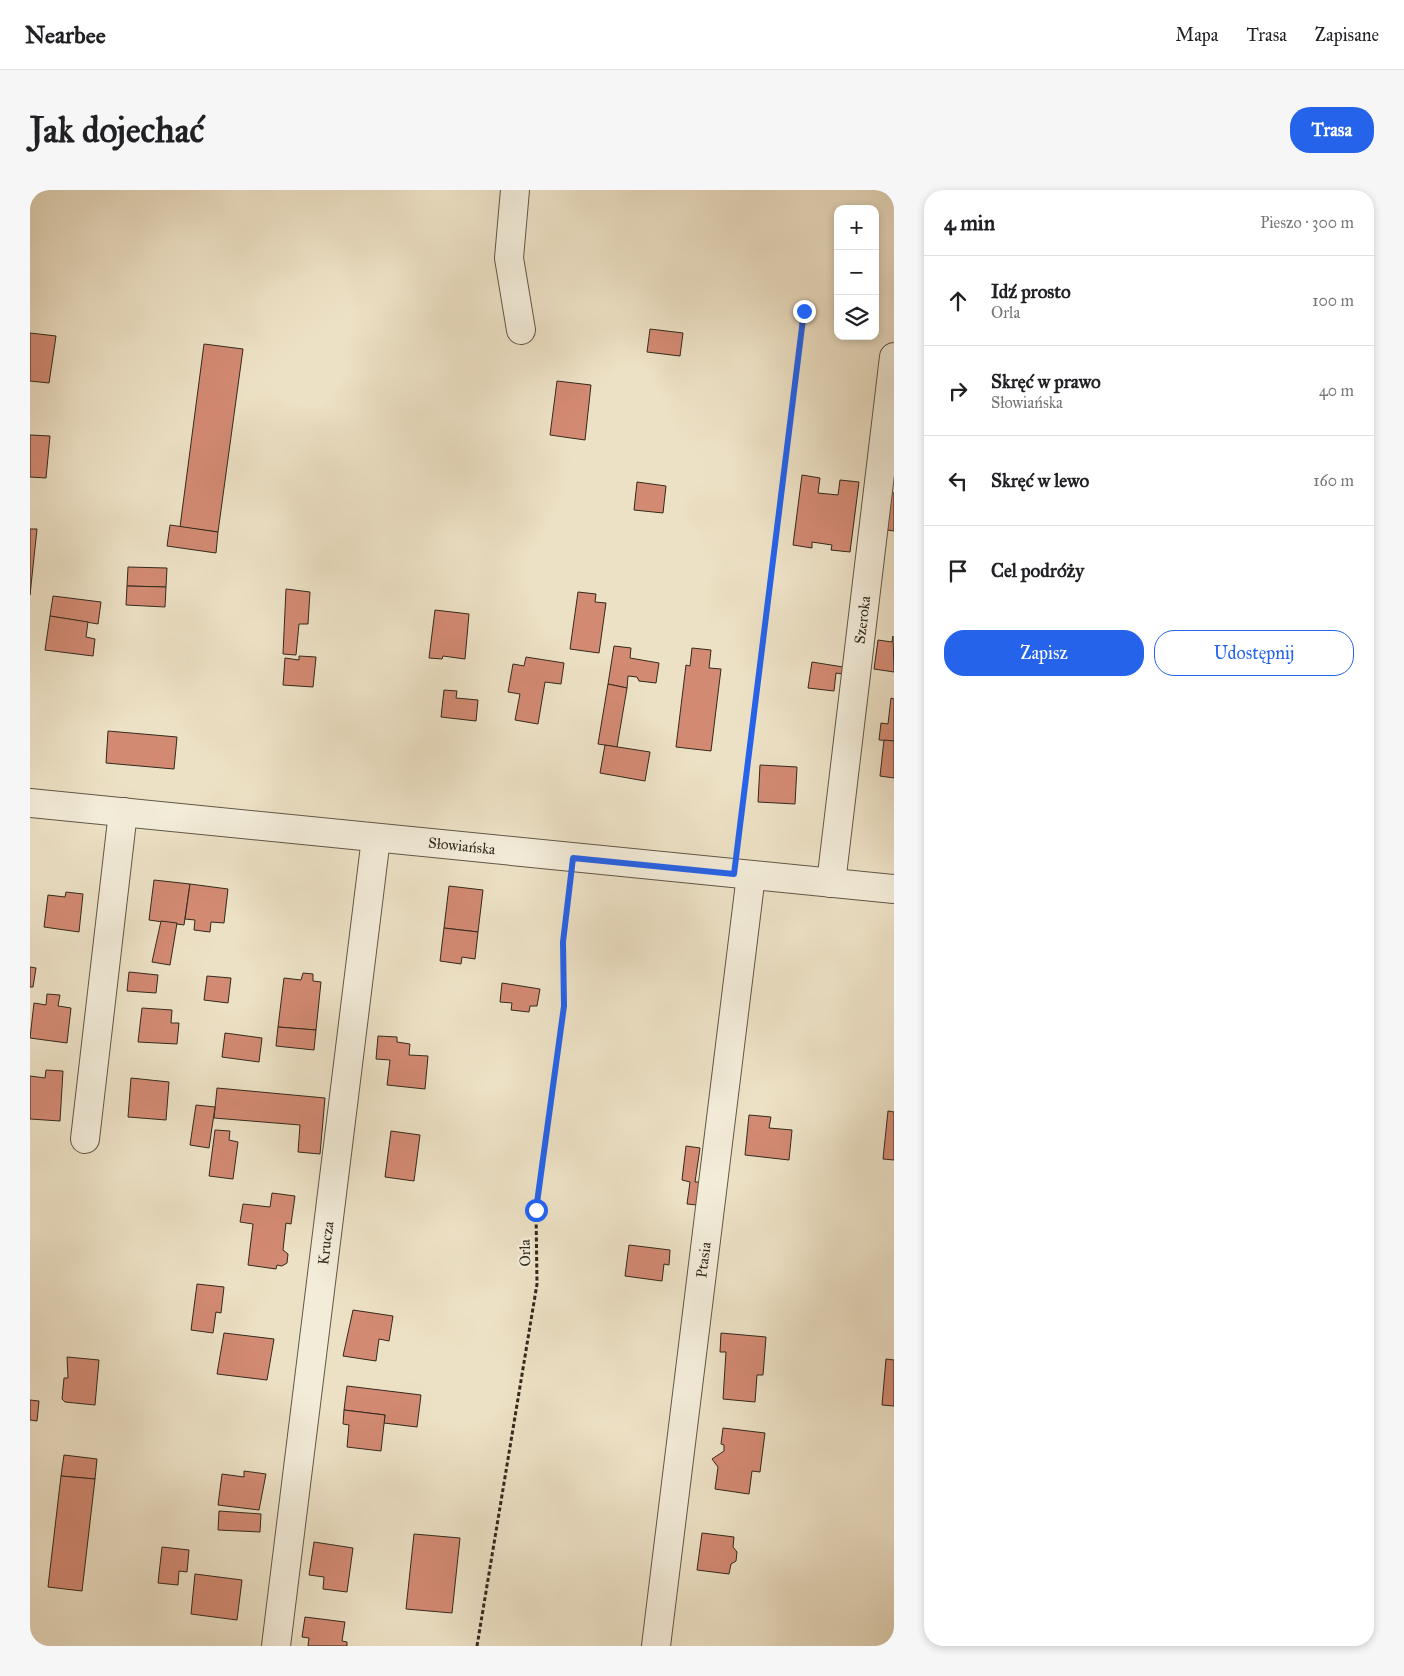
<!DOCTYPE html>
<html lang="pl">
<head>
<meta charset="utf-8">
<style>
  body { margin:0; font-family:"IM FELL Great Primer",serif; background:#f6f6f6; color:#202124 }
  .controls { position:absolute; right:15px; top:15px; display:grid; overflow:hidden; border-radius:10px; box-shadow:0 2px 8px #0003 }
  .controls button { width:45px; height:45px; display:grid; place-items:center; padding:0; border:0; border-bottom:1px solid #e0e0e0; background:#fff; color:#202124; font:25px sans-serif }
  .stop { position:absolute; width:15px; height:15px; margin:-11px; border:4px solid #2563eb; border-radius:50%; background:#fff }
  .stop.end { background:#2563eb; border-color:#fff; box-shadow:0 1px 5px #0008 }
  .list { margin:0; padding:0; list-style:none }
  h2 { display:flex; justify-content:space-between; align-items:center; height:65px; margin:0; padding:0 20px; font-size:21px }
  h2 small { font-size:16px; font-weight:400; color:#757577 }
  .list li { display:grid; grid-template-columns:32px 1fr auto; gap:15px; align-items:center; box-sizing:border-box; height:90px; padding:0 20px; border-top:1px solid #e0e0e0 }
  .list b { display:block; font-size:19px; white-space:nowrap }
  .list p { margin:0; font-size:16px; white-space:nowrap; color:#757577 }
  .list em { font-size:16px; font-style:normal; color:#757577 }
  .actions { display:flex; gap:10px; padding:15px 20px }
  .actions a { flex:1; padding:11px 0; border:1px solid #2563eb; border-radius:20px; text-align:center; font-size:18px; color:#2563eb }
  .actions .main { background:#2563eb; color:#fff }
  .icon { flex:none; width:28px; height:28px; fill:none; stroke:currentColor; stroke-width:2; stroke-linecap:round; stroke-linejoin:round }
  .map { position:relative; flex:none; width:864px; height:1456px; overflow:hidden; border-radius:20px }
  header { display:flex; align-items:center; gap:30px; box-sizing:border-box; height:70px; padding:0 25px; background:#fff; border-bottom:1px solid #e0e0e0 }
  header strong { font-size:24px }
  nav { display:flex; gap:28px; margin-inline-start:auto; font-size:18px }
  .intro { display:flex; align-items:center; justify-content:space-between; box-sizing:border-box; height:120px; padding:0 30px }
  h1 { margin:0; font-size:35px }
  .button { padding:12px 22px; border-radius:20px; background:#2563eb; color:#fff; font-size:18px; font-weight:700 }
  main { display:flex; gap:30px; padding:0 30px }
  aside { flex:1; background:#fff; border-radius:20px; box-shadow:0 2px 8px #0003 }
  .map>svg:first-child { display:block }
</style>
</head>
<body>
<header>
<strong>Nearbee</strong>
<nav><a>Mapa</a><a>Trasa</a><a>Zapisane</a></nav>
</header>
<div class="intro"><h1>Jak dojechać</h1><a class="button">Trasa</a></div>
<main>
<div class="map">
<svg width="864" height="1456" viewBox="0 0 864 1456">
  <rect width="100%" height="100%" fill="#ede1c5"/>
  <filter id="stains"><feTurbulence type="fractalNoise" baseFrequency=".004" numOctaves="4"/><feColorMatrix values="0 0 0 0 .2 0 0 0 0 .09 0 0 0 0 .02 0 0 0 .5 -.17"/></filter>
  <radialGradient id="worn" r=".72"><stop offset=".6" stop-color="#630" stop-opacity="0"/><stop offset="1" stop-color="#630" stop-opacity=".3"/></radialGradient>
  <g fill="#d38a73" stroke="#32291c">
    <path d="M620,139l33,4 -3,23 -33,-4z"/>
    <path d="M0,143l26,3 -7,47 -19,-2z"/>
    <path d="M174,154l39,5 -25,183 -38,-5z"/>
    <path d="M527,191l34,4 -6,55 -35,-5z"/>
    <path d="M0,245l20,1 -4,42 -16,-1z"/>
    <path d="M772,285l18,3 -2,15 20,2 2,-15 19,2 -9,70 -19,-2 1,-5 -20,-3v6l-19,-3z"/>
    <path d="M607,292l29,4 -3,27 -29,-3z"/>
    <path d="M856,302l8,1v38l-13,-2z"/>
    <path d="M140,335l48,7 -2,21 -49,-7z"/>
    <path d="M0,339h7l-7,66z"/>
    <path d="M98,377l39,1 -1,19 -39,-1z"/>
    <path d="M97,396l39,1 -1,20 -39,-2z"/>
    <path d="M256,399l24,3 -2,32h-9l-3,31 -13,-1z"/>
    <path d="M548,402l18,2 -1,8 11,1 -7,50 -29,-4z"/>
    <path d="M23,406l48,6 -3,22 -48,-8z"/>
    <path d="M405,420l34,4 -4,45 -22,-3 -1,3 -13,-1z"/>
    <path d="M20,426l38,6 -2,15 9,2 -2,17 -48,-6z"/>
    <path d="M863,446l1,36 -20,-3 4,-29 14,2z"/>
    <path d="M584,456l17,2 -1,10 29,5 -3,20 -17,-2 -2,-4 -9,-1 -1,12 -19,-4z"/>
    <path d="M662,458l19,2 -2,18 12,1 -10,82 -35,-4 10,-82 4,1z"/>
    <path d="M269,466l17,1 -3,30 -30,-2 2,-27 14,2z"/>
    <path d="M496,467l38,6 -3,21 -16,-2 -7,42 -23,-4 5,-26 -12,-2 5,-28 11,2z"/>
    <path d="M782,472l31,5 -1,7 -6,-1 -2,18 -26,-3z"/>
    <path d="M578,494l19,4 -10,59 -19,-3z"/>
    <path d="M414,500l13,1 -1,7 22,2 -2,21 -35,-4z"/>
    <path d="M861,508l3,1v42l-15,-1 2,-17 7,1z"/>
    <path d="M78,541l69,6 -3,32 -68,-6z"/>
    <path d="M854,550l10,1v37l-14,-2z"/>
    <path d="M575,555l45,7 -5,29 -45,-8z"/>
    <path d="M730,575l37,2 -2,37 -37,-2z"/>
    <path d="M124,690l36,4 -6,41 -35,-5z"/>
    <path d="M160,694l38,5 -4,34 -13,-1 -1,10 -16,-2 1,-10 -10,-1z"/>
    <path d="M419,696l34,4 -5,42 -34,-4z"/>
    <path d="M36,702l17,2 -4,38 -35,-5 4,-32 17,2z"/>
    <path d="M131,731l16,2 -7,42 -18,-3z"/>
    <path d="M414,738l34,4 -3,27 -13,-2 -1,7 -21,-3z"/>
    <path d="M0,777l6,1 -3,19h-3z"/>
    <path d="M99,782l29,3 -2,18 -29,-2z"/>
    <path d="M273,783l10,1v7l8,1 -5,48 -38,-3 6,-49 17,2z"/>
    <path d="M177,786l24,2 -3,25 -24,-3z"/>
    <path d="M472,793l38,6 -3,17h-7l-1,6 -18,-2 1,-7 -12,-1z"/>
    <path d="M17,804l13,1 -2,11 13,2 -4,35 -37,-5 4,-35 12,2z"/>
    <path d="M112,818l30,2 -1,13h8l-2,21 -39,-2z"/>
    <path d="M248,837l38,3 -2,20 -38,-4z"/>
    <path d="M195,843l37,5 -3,24 -37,-5z"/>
    <path d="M348,846l19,1v5l13,2 -1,11 19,1 -3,33 -38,-4 3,-25 -14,-1z"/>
    <path d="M16,880l17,1 -3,50 -30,-2v-43l15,2z"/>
    <path d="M101,888l38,4 -3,38 -38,-3z"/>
    <path d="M187,898l108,10 -5,56 -22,-2 2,-27 -86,-7z"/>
    <path d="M166,915l19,2 -6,41 -19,-3z"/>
    <path d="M858,921l6,1v48l-11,-1z"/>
    <path d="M719,925l22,2 -2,11 23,2 -3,30 -44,-5z"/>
    <path d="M185,940l15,1 -1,9 9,2 -5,37 -24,-3z"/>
    <path d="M361,941l29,4 -6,46 -29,-4z"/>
    <path d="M656,956l14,2 -5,34h5l-3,23 -10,-1 3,-22 -8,-2z"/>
    <path d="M242,1003l23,3 -4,28 -5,-1 -3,27 5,4 -1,9 -5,3 -5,-1 -1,4 -28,-4 5,-41 -13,-2 3,-18 27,3z"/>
    <path d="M599,1055l41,5 -1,15 -5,-1 -2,17 -37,-5z"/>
    <path d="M167,1094l27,3 -3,26 -5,-1 -3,21 -22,-3z"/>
    <path d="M323,1120l40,6 -4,25 -10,-2 -3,22 -33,-5z"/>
    <path d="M194,1143l50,6 -7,41 -50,-6z"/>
    <path d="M691,1143l45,4 -3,38h-6l-2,27 -32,-3 3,-47h-6z"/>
    <path d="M37,1167l32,3 -4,45 -30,-3 -3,-3 2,-21h4z"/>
    <path d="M856,1169l8,1v46l-12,-1z"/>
    <path d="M317,1196l74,9 -4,32 -33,-4 1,-8 -41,-5z"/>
    <path d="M0,1210l9,1 -2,20 -7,-1z"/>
    <path d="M314,1220l41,5 -4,36 -34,-4 2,-22 -6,-1z"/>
    <path d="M693,1238l42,5 -5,39 -8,-1 -3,23 -34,-5 3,-22 -6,-8 12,-8v-6l-3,-1z"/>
    <path d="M34,1265l33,4 -2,20 -34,-3z"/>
    <path d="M214,1281l22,3 -7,36 -41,-5 4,-31 22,3z"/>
    <path d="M31,1286l34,3 -13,112 -34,-4z"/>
    <path d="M189,1321l42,3 -1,18 -42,-2z"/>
    <path d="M672,1343l32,4 -1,10 4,5 -1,9 -5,3 -2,10 -32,-4z"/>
    <path d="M384,1344l46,4 -8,75 -46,-4z"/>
    <path d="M284,1352l39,6 -6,44 -24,-3 1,-12 -15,-2z"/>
    <path d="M132,1357l27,3 -2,22 -8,-1 -1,14 -20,-2z"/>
    <path d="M165,1384l47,6 -5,40 -46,-6z"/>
    <path d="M275,1427l40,5 -3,19 5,1v4h-39l1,-8 -7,-1z"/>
  </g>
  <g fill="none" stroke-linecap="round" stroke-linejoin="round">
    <g stroke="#615746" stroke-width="30">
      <g id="minor">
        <path d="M485,0l-6,68 12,72"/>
        <path id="s1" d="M0,613l864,86"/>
        <path id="s2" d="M801,693l63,-526"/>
        <path d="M55,949l38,-327"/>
        <path id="s3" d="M246,1456l100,-808"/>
        <path id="s4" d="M626,1456l95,-771"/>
      </g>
    </g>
    <g stroke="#32291c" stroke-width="3" stroke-dasharray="4 2.5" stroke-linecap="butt">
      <path d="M707,658l67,-537"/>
      <path d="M447,1456l60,-362 -1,-74 28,-204 -1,-64 7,-61"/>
    </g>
    <use href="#minor" stroke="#f3ecd9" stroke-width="28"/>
  </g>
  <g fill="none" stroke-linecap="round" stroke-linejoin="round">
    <path stroke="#2563eb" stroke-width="6" d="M506,1020l28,-204 -1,-64 10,-84 161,16 70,-563"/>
  </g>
  <g text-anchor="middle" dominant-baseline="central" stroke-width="5" stroke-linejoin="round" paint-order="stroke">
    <g font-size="15" fill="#32291c" stroke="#f3ecd9">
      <text stroke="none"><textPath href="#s2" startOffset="265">Szeroka</textPath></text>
      <text stroke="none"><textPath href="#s1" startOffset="434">Słowiańska</textPath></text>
      <text stroke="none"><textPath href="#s3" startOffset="406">Krucza</textPath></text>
      <text transform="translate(495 1063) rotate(-91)">Orla</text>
      <text stroke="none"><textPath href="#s4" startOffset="389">Ptasia</textPath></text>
    </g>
  </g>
  <rect width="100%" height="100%" filter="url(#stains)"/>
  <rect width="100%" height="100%" fill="url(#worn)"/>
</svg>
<div class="controls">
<button>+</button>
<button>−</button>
<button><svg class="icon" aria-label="layers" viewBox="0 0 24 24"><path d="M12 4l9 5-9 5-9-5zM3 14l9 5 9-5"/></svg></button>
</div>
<div class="stop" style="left:506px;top:1020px"></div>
<div class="stop end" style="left:774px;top:121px"></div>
</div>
<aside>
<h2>4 min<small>Pieszo · 300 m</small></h2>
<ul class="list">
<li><svg class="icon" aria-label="ahead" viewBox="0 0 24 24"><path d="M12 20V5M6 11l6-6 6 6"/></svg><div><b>Idź prosto</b><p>Orla</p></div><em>100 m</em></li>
<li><svg class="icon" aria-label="right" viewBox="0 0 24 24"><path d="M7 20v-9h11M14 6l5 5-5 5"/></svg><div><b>Skręć w prawo</b><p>Słowiańska</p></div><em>40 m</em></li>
<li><svg class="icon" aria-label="left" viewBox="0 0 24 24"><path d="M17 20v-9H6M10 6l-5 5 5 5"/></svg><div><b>Skręć w lewo</b></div><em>160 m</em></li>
<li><svg class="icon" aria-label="arrive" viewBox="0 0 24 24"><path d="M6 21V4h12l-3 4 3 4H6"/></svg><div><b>Cel podróży</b></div></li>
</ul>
<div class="actions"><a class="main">Zapisz</a><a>Udostępnij</a></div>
</aside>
</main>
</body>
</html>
